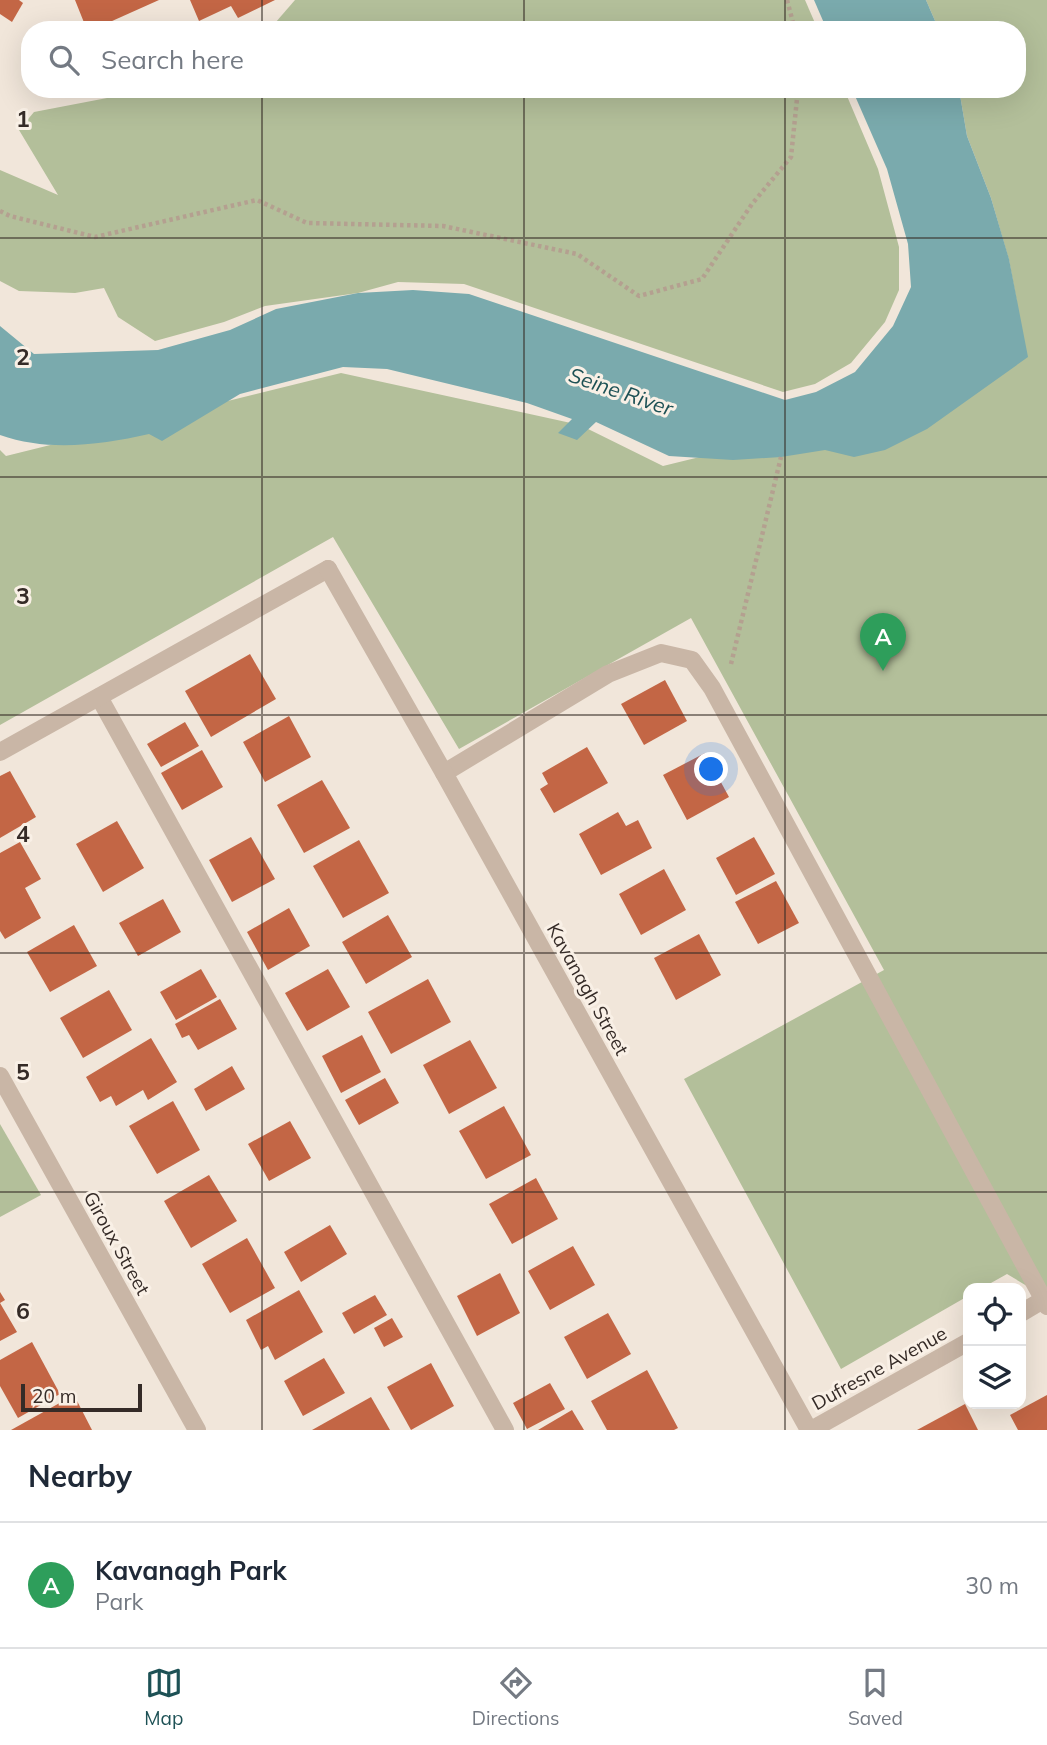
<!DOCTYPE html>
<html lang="en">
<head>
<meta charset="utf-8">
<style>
  body { margin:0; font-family:Mulish,sans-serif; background:#f2f2f3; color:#1f2937 }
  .controls { position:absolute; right:21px; bottom:21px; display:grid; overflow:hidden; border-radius:14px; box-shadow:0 7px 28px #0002 }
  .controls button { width:63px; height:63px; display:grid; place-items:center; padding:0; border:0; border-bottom:2px solid #e0e1e3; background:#fff; color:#1f2937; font:35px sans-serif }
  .scale { position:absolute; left:21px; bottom:18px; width:121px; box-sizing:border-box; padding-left:7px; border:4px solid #352b27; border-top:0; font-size:19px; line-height:24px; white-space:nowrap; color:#352b27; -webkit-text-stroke:5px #f9f0e6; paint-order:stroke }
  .you { position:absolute; left:712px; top:770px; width:24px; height:24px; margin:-18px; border:5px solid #fff; border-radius:50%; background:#1a73e8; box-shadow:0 0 0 10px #1a73e833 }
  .badge { display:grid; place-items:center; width:46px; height:46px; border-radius:50%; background:#1d5155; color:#fff; font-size:23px; font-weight:700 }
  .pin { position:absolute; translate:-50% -58px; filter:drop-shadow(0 2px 4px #0008) }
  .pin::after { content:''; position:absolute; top:37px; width:24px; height:21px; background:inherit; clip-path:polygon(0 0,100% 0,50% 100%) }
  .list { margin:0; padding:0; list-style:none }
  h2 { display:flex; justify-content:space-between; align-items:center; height:91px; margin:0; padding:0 28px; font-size:30px }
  h2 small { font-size:23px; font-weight:400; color:#747a83 }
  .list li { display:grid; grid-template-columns:46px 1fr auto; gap:21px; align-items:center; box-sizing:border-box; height:126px; padding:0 28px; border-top:2px solid #e0e1e3 }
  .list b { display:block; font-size:26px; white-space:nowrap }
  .list p { margin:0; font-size:23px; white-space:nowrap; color:#747a83 }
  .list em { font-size:23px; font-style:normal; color:#747a83 }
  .icon { flex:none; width:38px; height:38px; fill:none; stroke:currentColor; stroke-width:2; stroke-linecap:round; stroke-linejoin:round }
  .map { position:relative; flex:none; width:1047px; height:1430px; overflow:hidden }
  .search { position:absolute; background:#fff; box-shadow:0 7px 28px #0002; left:21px; right:21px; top:21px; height:77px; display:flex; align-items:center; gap:18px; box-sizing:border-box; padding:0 24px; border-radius:28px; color:#747a83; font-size:26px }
  .sheet { height:217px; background:#fff }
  nav { display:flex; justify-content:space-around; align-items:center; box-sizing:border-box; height:98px; border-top:2px solid #e0e1e3; background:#fff; font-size:19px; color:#747a83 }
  nav a { display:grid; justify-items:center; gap:4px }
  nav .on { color:#1d5155 }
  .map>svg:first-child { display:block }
</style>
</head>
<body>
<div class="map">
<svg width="1047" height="1430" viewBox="0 0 1047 1430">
  <rect width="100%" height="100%" fill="#f1e6da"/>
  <g fill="#b3bf9a">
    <path d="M295,0h510l13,30h-549z"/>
    <path d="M926,0h121v1298l-40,-24 -25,14h-14v8l-127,73 -157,-290 200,-109 -193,-352 -232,131 -126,-212 -333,188v-275l6,6 335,-83 239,52 83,41 322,-79 32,-84 -8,-43 -18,-62 -24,-62 -8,-47h58v-59h-78z"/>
    <path d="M154,89h690l34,80 21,78v43l-14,32 -34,41 -36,21 -32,8 -319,-108 -66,-2 -40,11 -93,13 -41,16 -69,19 -37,-24 -14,-29 -29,5 -56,-2 -19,-10v-111l58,25 -39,-65 15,-18z"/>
    <path d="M0,1124l41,71 -41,22z"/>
  </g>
  <g fill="#7aaaad">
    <path d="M814,0h112l13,30h-112z"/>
    <path d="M852,89h107l8,47 24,62 18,61 19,98 -101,72 -42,21 -31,7 -29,-7 -44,7 -48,3 -64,-4 -73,-34 -19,18 -19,-7 14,-14 -45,-16 -140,-34 -44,-2 -103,27 -78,47 -13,-7c-49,11 -101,18 -149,1v-109l34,28 124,-4 72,-20 46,-21 82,-16 55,-3 56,4 316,106 31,-8 39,-20 38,-46 18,-39 -3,-43 -21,-75z"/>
  </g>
  <g fill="#c36645">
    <path d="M0,0h19l4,3 -11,19 -12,-8z"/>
    <path d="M75,0h84l-67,30h-5z"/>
    <path d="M190,0h85l-37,18 -7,-12 -32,15z"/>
    <path d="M250,654l26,45 -65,38 -26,-46z"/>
    <path d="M665,680l22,41 -43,24 -23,-41z"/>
    <path d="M289,716l22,41 -46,25 -22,-40z"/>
    <path d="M185,722l14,24 -38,21 -14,-23z"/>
    <path d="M587,747l21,36 -54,30 -14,-24 8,-5 -6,-11z"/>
    <path d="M202,750l21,37 -41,23 -21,-37z"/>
    <path d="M705,753l24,44 -42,23 -24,-45z"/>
    <path d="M10,771l26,46 -36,21v-62z"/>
    <path d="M322,780l28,48 -46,25 -27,-48z"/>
    <path d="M618,812l8,14 12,-6 14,28 -51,27 -22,-41z"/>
    <path d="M117,821l27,47 -41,24 -27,-48z"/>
    <path d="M251,837l24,42 -43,23 -23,-42z"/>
    <path d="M754,837l21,37 -39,21 -20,-37z"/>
    <path d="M359,840l30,53 -46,25 -30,-52z"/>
    <path d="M20,842l21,37 -16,9 16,30 -36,21 -5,-8v-78z"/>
    <path d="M664,869l22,41 -45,25 -22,-41z"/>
    <path d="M776,881l23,42 -41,21 -23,-42z"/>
    <path d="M163,899l18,33 -43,24 -19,-33z"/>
    <path d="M289,908l21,38 -42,24 -21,-38z"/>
    <path d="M388,915l24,42 -46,27 -24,-42z"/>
    <path d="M74,925l23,41 -47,26 -23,-40z"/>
    <path d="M699,934l22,41 -45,25 -22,-42z"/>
    <path d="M201,969l16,28 -41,23 -16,-28z"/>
    <path d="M328,969l22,38 -43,24 -22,-38z"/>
    <path d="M428,979l23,43 -60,32 -23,-42z"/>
    <path d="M109,990l23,40 -49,28 -23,-40z"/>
    <path d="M220,999l17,30 -39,21 -9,-15 -7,3 -7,-14z"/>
    <path d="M362,1035l19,37 -40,21 -19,-37z"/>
    <path d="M151,1038l26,44 -29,18 -5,-10 -27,16 -5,-10 -11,6 -14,-25z"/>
    <path d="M470,1040l27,48 -48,26 -26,-49z"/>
    <path d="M232,1066l13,23 -39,22 -12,-22z"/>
    <path d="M385,1078l14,25 -40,22 -14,-25z"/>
    <path d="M173,1101l27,49 -43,24 -28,-48z"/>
    <path d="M504,1106l27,49 -45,24 -27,-48z"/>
    <path d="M290,1121l21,37 -42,23 -21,-37z"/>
    <path d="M209,1175l28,46 -46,27 -27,-47z"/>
    <path d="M536,1178l22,41 -46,25 -23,-40z"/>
    <path d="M330,1225l17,29 -46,28 -17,-30z"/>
    <path d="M247,1238l28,50 -45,25 -28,-49z"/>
    <path d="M573,1246l22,39 -45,25 -22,-39z"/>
    <path d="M500,1273l20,40 -43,23 -20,-40z"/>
    <path d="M299,1290l24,42 -48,28 -7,-14 -7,4 -15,-30z"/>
    <path d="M0,1292l5,8 -5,3 17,29 -17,9z"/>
    <path d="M375,1295l12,20 -33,19 -12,-21z"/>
    <path d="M608,1313l23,41 -44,25 -23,-42z"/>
    <path d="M392,1318l11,19 -19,10 -10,-19z"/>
    <path d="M32,1342l28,52 -42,24 -18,-32v-26z"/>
    <path d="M324,1358l21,35 -42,23 -19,-35z"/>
    <path d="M431,1363l23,43 -43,24 -24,-43z"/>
    <path d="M647,1370l31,58 -4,2h-67l-16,-29z"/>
    <path d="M550,1383l15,26 -38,20 -14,-26z"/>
    <path d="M74,1395l18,35h-81z"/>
    <path d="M1047,1395v35h-29l-8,-15z"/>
    <path d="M371,1397l19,33h-78z"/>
    <path d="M965,1404l13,26h-61z"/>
    <path d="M572,1410l12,20h-46z"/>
  </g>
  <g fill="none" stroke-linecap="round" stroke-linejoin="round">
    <g stroke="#b4a090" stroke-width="4.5" stroke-dasharray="3.5 3.5" stroke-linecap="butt">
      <path d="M787,0l8,30"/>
      <path d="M0,211l10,5 85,21 162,-37 50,23 136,3 134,28 62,42 63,-17 50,-75 39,-47 7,-68"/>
      <path d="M731,664l50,-207"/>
    </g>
    <g stroke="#c9b6a6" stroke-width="18">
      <path d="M99,697l406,733"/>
      <path d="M0,752l328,-183"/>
      <path d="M444,773l164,-99 53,-21 31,7 20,28 335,618"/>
    </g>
    <g stroke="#c9b6a6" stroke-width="18">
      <path d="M328,569l116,204 365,657"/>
      <path d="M0,1076l197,354"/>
      <path d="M1021,1313l22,-13"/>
      <path d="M811,1430l157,-88"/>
    </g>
  </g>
  <path fill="none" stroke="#352b27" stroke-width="2" stroke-opacity="0.55" d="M262,0v30M524,0v30M785,0v30M262,89v1341M524,89v1341M785,89v1341M0,238h1047M0,477h1047M0,715h1047M0,953h1047M0,1192h1047"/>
  <g text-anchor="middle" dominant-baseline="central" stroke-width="6" stroke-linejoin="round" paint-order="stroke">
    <g font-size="19" fill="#352b27" stroke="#f9f0e6">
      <text transform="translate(588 989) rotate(61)">Kavanagh Street</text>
      <text transform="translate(117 1243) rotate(61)">Giroux Street</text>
      <text transform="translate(879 1368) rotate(-29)">Dufresne Avenue</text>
    </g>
    <g font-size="21" font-style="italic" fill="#1d5155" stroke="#f9f0e6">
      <text transform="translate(621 391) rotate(19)">Seine River</text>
    </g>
  </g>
  <g font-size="23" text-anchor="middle" font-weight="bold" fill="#352b27" stroke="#f9f0e6" stroke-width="6" stroke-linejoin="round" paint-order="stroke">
    <text x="23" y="127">1</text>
    <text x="23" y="365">2</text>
    <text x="23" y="604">3</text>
    <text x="23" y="842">4</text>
    <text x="23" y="1080">5</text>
    <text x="23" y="1319">6</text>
  </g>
</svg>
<div class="controls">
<button><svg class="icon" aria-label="locate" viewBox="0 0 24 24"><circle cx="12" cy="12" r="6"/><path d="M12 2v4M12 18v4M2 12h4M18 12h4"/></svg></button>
<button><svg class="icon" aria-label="layers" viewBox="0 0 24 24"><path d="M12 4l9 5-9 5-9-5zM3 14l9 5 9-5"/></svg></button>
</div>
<div class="scale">20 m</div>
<div class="you"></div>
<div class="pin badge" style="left:883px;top:671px;background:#2e9e5b">A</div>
<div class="search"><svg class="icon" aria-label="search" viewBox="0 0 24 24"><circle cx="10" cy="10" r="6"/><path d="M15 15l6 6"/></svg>Search here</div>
</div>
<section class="sheet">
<h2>Nearby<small></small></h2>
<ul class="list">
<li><span class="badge" style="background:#2e9e5b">A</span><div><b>Kavanagh Park</b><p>Park</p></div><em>30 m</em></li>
</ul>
</section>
<nav>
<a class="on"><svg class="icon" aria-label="map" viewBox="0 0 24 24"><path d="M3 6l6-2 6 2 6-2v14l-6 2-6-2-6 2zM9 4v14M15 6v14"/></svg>Map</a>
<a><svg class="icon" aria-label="directions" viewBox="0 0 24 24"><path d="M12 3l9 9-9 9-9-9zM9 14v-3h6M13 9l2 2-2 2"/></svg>Directions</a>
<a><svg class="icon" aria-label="saved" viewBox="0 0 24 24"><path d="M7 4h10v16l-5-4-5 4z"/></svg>Saved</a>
</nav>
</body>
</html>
